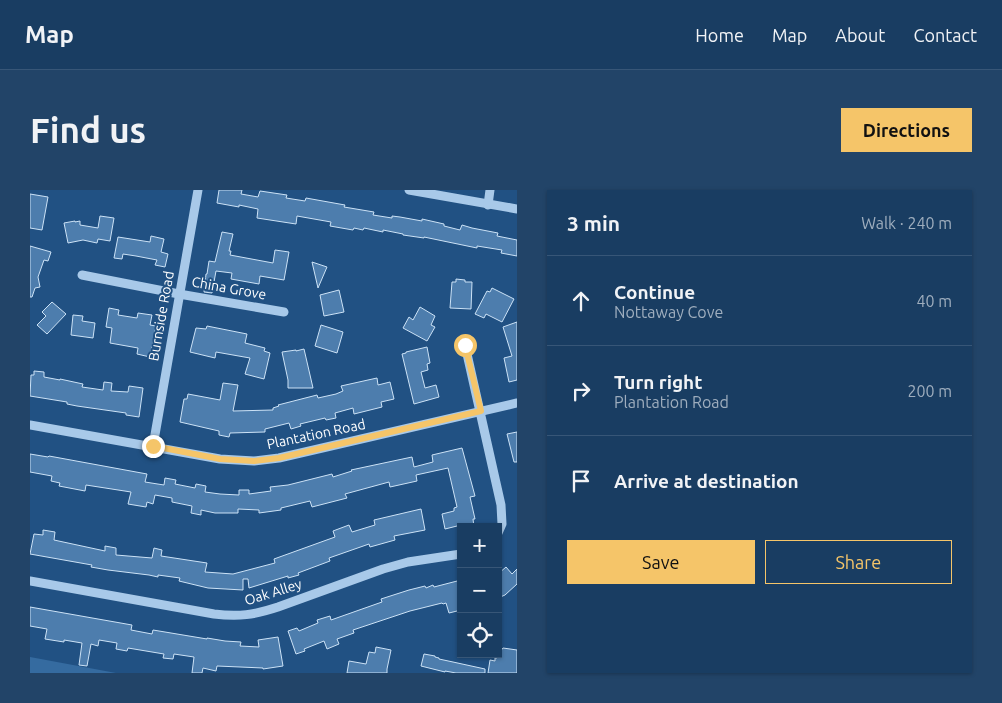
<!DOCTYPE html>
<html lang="en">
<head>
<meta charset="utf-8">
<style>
  body { margin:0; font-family:Ubuntu,sans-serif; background:#224468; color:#f1f3f6 }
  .controls { position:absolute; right:15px; bottom:15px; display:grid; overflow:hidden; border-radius:0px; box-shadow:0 1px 4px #0004 }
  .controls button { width:45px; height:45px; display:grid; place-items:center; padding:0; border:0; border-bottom:1px solid #375677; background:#193d62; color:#f1f3f6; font:25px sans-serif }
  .stop { position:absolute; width:15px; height:15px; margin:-11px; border:4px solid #f5c569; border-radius:50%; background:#fff }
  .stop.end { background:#f5c569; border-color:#fff; box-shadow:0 1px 5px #0008 }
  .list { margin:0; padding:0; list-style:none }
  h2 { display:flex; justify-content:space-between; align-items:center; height:65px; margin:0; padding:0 20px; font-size:21px }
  h2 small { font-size:16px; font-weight:400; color:#9faebe }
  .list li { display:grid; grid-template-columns:32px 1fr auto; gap:15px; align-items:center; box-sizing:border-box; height:90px; padding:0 20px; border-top:1px solid #375677 }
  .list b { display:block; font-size:19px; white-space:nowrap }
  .list p { margin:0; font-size:16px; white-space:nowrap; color:#9faebe }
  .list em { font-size:16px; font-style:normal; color:#9faebe }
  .actions { display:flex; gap:10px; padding:15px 20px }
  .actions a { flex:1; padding:11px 0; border:1px solid #f5c569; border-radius:0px; text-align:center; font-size:18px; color:#f5c569 }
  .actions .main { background:#f5c569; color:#111 }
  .icon { flex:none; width:28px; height:28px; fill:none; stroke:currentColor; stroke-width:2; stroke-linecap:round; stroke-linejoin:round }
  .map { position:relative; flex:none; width:487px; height:483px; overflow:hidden; border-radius:0px }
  header { display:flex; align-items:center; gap:30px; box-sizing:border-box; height:70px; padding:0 25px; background:#193d62; border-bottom:1px solid #375677 }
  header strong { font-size:24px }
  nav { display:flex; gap:28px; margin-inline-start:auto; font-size:18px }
  .intro { display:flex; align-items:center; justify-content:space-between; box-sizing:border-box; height:120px; padding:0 30px }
  h1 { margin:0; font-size:35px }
  .button { padding:12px 22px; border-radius:0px; background:#f5c569; color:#111; font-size:18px; font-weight:700 }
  main { display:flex; gap:30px; padding:0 30px }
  aside { flex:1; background:#193d62; border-radius:0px; box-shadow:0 1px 4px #0004 }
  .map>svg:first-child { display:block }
</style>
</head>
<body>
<header>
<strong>Map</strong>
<nav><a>Home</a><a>Map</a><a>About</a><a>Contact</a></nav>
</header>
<div class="intro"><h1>Find us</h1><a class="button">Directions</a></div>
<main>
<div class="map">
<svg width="487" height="483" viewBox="0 0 487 483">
  <rect width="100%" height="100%" fill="#215183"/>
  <path fill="#356ba0" d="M0,467l86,16h-86z"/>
  <g fill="#4d7dad" stroke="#cce2f6">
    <path d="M189,0h23l-1,4 17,3 2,-6 27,4 -1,3 19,3 1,-3 39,7 -1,2 30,5 -1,3 19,3v-2l8,1 22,4v-2l22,5v2l16,4 2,-5 10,3 26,5 -1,3 20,4v16l-16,-3 1,-3 -25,-4v2l-53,-11v1l-21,-3v-1l-20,-4v2l-19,-4 -1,2 -9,-2 -1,2 -23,-4 1,-4 -34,-6 -1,8 -39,-6 1,-9 -19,-4v2l-22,-4z"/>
    <path d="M0,4l18,3 -6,33 -12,-2z"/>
    <path d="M70,26l14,2 -4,23 -12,-2 -1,4 -14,-3 -15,3 -4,-20 11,-2v1l5,-1v4l18,3z"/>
    <path d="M192,42l11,2 -4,17h2l-1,4 43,8 2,-13 14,2 -5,28 -24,-4 -1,8 -28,-5 1,-6 -16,-2 -4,22 -8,-1 2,-18h1l2,-13 6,1z"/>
    <path d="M121,46l13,3 -3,13 7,2 -3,13 -10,-2 2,-5 -21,-4 -13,-2 -1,5 -8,-1 4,-21 32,5z"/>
    <path d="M0,56l21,6 -3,9 -4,-1 -6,17 2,10 -5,1 -3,9h-2z"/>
    <path d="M282,72l15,5 -9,21z"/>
    <path d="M426,89l9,1v2h7l-1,27 -21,-1 2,-26h4z"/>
    <path d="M462,98l22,11 -12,23 -16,-8 -2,4 -9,-4 12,-23 3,1z"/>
    <path d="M309,100l5,22 -20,4 -4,-21z"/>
    <path d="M22,112l14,12 -19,20 -10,-9 9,-9 -4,-4z"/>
    <path d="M390,117l15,9 -4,9 4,2 -8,14 -24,-13 6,-11 4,3z"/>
    <path d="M79,118l10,2 -1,5 19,3 1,-5 14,2 -2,10 6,1 -6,31 -13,-3 1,-6 -28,-5 2,-15 -6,-1z"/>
    <path d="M43,125l10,1 -1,5 13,2 -2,15 -22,-3z"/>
    <path d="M487,132v58l-8,2 -5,-24 8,-2 -9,-29z"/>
    <path d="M291,135l22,7 -6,21 -22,-7z"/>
    <path d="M177,136l40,8 -2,9 20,5 -1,3 6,2 -6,26 -19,-5 5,-16 -34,-6 -1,6 -25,-6 6,-24 10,1z"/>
    <path d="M397,157l3,16 -3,1 1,6 -7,2 4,16 11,-3 3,12 -25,7 -12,-50 4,-1v-1z"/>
    <path d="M274,159l9,39h-25v-8l-6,-28 14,-2v1z"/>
    <path d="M4,181l10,1v5l16,3v-1l23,5 -1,3 21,3 1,-8 8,1 -1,8 17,1 1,-6 14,2 -4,29 -13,-2v-2l-49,-7 -10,-2v-2l-37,-6 1,-21h3z"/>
    <path d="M347,188l1,7 12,-3 4,17 -13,3 1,5 -28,7 -1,-6 -18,5 1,5 -10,2 -1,-2 -25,6 1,2 -10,3 -2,-6 -24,6v3l-35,1 -1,4 -10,-2v-4l-39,-9 4,-23h3l1,-5 32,6 3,-17 15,2 -5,26 40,-1v-2l6,-2 -1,-1 39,-10 1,3 18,-4 7,-3 -2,-5z"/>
    <path d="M487,242v30h-3l-7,-28z"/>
    <path d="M432,258l13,48 -5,1 5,22h-2l1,8 -17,-1 -12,3 -3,-15 12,-3v-3l3,-1 -9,-39 -32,7 1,6 -27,6 -1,-5 -44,12 2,4 -35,9 -2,-6 -29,7v2l-22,3v-3l-21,-1v4h-23l-14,-3v5l-10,-2 1,-7 -20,-4v-4l-17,-3 -2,9 -6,-2 -1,5 -18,-3 3,-12 -45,-7 -1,6 -26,-5 1,-3 -9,-2 1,-5 -22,-4v-18l18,3 1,-1 98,18 -2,8 19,3 1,-7 11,2 -1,4 20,4 1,-4 10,2 -1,6 15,2 19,1v-5h10v4l22,-3 -1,-4 18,-2 44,-11 1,3 19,-6 -1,-1 61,-13 2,10 19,-5 -1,-7z"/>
    <path d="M391,319l4,21 -31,6 1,4 -25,7 -1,-3 -40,14 1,3 -32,12 1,2 -11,3v-2l-39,12 -1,-9h-5v11l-35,-2 -29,-7 1,-3 -22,-3v2l-9,-2 -41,-5 -17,-3 1,-2 -62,-11 4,-20 9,1v-5l12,2 -1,8 51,11v-5l11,2v7l36,3 2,-10 8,2 -1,6 46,7 -2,9 28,2 42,-11 -1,-4 61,-22 -2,-6 16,-6 3,7 23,-7 -1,-5z"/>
    <path d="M476,377l6,7 5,-5v15l-12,11 -7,3v-24z"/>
    <path d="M431,390v30l-12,3 -3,-10 -3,1 -1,-1 -32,8 -57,19 1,3 -17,6 2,5 -12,5 -3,-8 -20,8 1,2 -9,3 -8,-23 9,-3 2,3 19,-8 -1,-3 13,-4 1,4 51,-18 -1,-3 28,-9 16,-4 1,2 7,-3 1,2z"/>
    <path d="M0,417l102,18 -1,5 21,4 1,-4 54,9v-1l18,3 16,1 -1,4 19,1 -1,-7 20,-3 5,29 -20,3v-1l-46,-2 -1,5 -13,-3 -1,5h-10l2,-16 -20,-3 -1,5 -10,-1 1,-4 -36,-6 -1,3 -11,-2 1,-6 -18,-3 -1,6 -7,-2 -4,22 -8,-1 3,-22 -18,-3v2l-19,-3 2,-10 -17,-3z"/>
    <path d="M346,457l15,3 -4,19v4h-40l2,-12 17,3 3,-12 6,1z"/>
    <path d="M473,458l14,2v23h-29l2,-13 5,1v-3h2l1,-4z"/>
    <path d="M394,464l11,2v1l4,1v1l14,3 32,7v4h-29l-11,-2v1l-24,-6z"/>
  </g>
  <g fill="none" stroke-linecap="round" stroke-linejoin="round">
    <g stroke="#a8c9e9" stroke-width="9">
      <path d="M379,0l108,19"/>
      <path d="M458,15l2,-15"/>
      <path d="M52,85l97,19 105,18"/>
      <path d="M435,155l36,160 1,19 -4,9"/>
      <path d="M0,235l190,34 34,2 25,-3 238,-55"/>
      <path d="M123,256l45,-256"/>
      <path d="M0,391l184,33c25,3 40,1 64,-7l105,-38 25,-7 53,-8"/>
    </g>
  </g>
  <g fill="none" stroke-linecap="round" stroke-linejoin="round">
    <path stroke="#f5c569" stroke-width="6" d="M123,256l67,13 34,2 25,-3 202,-47 -16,-66"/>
  </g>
  <g text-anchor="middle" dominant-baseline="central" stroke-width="4" stroke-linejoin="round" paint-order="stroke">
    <g font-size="14" fill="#fff" stroke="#215183">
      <text transform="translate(199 98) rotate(10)">China Grove</text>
      <text transform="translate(131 126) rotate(-80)">Burnside Road</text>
      <text transform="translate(286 244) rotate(-12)">Plantation Road</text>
      <text transform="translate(243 402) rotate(-17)">Oak Alley</text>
    </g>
  </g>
</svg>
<div class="controls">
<button>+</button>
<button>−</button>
<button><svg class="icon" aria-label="locate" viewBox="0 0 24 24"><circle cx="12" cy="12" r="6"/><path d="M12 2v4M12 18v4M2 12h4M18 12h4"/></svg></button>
</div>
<div class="stop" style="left:435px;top:155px"></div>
<div class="stop end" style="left:123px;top:256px"></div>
</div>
<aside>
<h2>3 min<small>Walk · 240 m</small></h2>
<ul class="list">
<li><svg class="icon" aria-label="ahead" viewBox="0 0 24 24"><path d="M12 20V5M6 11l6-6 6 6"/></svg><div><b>Continue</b><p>Nottaway Cove</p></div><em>40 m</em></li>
<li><svg class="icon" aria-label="right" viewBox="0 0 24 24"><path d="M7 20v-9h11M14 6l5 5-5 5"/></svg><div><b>Turn right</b><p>Plantation Road</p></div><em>200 m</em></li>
<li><svg class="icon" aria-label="arrive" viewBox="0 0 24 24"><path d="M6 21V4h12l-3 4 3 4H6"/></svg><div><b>Arrive at destination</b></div></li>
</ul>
<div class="actions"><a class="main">Save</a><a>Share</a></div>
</aside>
</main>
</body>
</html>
